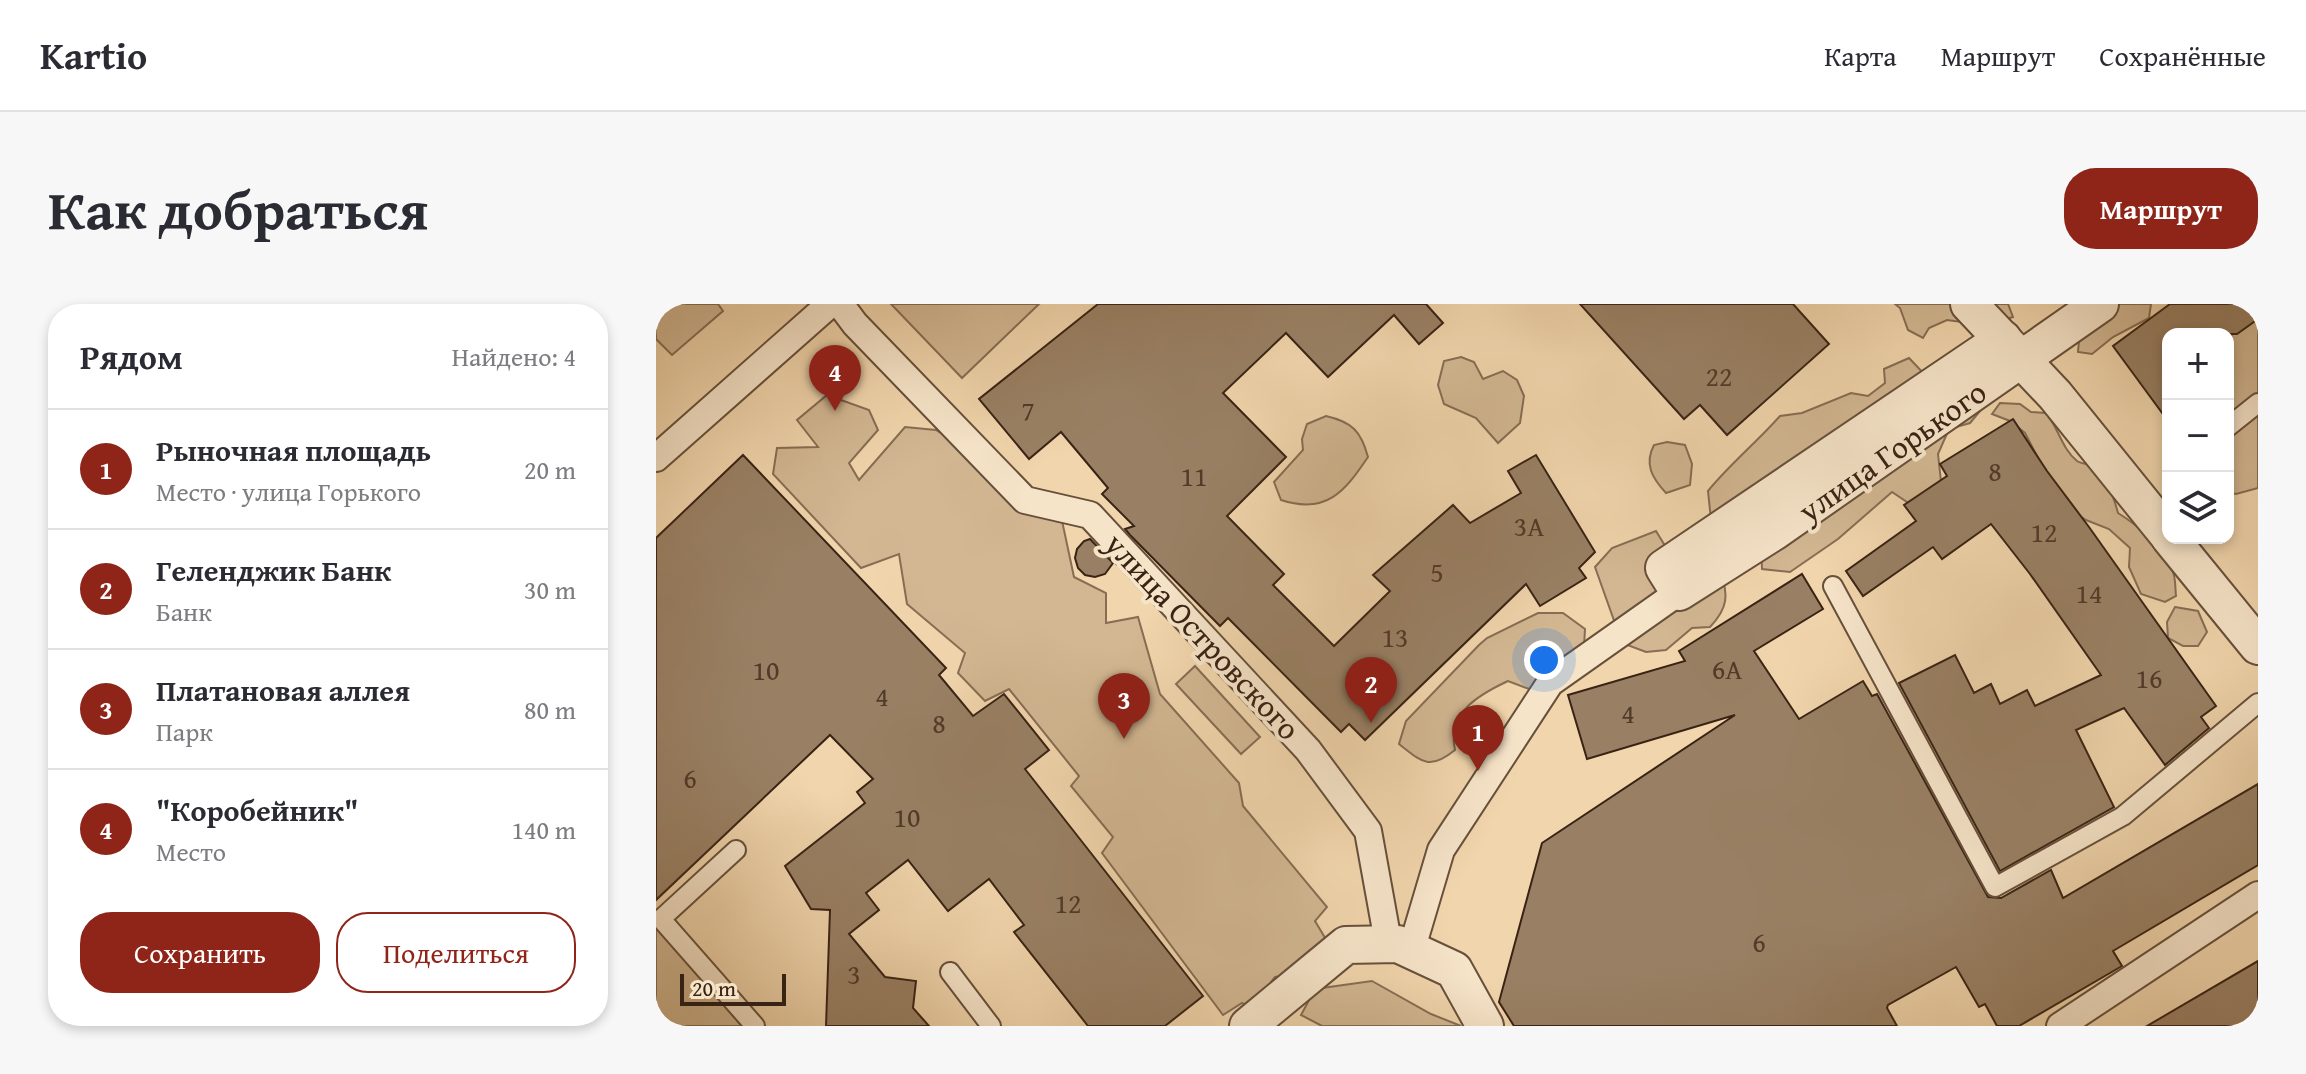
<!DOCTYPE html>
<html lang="ru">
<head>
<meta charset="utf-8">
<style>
  body { margin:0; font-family:"Gentium Book Plus",serif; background:#f7f7f7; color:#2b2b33 }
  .controls { position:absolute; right:24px; top:24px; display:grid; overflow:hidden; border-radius:16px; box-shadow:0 4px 12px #0003 }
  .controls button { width:72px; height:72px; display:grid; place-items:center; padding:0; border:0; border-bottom:2px solid #e1e1e2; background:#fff; color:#2b2b33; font:40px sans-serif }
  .scale { position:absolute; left:24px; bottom:20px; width:106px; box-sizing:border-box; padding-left:8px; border:4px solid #392315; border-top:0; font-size:22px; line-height:28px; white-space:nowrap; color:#392315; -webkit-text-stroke:6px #f6e4c9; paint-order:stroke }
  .you { position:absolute; left:888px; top:356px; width:28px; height:28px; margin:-20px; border:6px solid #fff; border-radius:50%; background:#1a73e8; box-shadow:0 0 0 12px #1a73e833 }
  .badge { display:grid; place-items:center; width:52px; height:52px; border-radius:50%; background:#8f2418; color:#fff; font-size:26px; font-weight:700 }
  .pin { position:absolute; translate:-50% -66px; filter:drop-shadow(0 2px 4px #0008) }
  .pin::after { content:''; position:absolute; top:42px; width:28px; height:24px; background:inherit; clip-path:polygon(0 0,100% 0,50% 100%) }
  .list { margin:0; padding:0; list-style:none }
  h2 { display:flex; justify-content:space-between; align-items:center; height:104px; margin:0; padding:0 32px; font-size:34px }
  h2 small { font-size:26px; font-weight:400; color:#7c7c81 }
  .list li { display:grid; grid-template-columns:52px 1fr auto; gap:24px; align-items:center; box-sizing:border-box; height:120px; padding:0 32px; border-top:2px solid #e1e1e2 }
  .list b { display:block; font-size:30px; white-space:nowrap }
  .list p { margin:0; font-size:26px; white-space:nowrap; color:#7c7c81 }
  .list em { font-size:26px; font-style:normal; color:#7c7c81 }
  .actions { display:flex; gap:16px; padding:24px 32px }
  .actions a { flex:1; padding:18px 0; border:2px solid #8f2418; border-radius:32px; text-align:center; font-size:28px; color:#8f2418 }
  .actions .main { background:#8f2418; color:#fff }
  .icon { flex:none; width:44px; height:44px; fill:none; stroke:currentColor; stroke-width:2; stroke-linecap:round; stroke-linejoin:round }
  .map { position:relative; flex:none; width:1602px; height:722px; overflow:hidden; border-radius:32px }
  header { display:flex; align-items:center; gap:48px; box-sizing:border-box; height:112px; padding:0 40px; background:#fff; border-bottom:2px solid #e1e1e2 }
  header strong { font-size:38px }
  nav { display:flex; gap:44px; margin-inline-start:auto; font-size:28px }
  .intro { display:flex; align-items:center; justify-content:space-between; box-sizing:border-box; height:192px; padding:0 48px }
  h1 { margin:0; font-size:56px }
  .button { padding:20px 36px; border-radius:32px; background:#8f2418; color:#fff; font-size:28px; font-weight:700 }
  main { display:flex; gap:48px; padding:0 48px }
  aside { flex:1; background:#fff; border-radius:32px; box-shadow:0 4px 12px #0003 }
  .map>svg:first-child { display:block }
</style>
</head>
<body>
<header>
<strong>Kartio</strong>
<nav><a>Карта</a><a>Маршрут</a><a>Сохранённые</a></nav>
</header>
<div class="intro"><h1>Как добраться</h1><a class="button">Маршрут</a></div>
<main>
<aside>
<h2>Рядом<small>Найдено: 4</small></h2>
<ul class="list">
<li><span class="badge">1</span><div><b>Рыночная площадь</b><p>Место · улица Горького</p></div><em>20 m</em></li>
<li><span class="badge">2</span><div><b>Геленджик Банк</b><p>Банк</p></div><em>30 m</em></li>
<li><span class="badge">3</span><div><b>Платановая аллея</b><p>Парк</p></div><em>80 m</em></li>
<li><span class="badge">4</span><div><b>&quot;Коробейник&quot;</b><p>Место</p></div><em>140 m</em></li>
</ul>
<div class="actions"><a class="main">Сохранить</a><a>Поделиться</a></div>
</aside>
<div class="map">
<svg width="1602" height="722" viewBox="0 0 1602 722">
  <rect width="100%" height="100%" fill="#f1d5ac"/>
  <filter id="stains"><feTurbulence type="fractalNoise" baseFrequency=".0025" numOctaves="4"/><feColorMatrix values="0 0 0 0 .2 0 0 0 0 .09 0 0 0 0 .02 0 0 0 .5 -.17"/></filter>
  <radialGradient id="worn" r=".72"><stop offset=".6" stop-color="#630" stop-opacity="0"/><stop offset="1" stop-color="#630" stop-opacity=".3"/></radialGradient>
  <g fill="#d2b792" stroke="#866d54" stroke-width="2">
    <path d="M0,0h62l5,7 -51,44 -16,-16z"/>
    <path d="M235,0h148l-77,74z"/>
    <path d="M1239,0h113l5,13 -29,8 -37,-5 -18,8 -6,10 -15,-8 -8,-22z"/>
    <path d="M1413,0h82l-2,14 -36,19 -21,17 -14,-2 2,-22 -20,-21z"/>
    <path d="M1602,9v175l-22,6 -8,-2v-154z"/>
    <path d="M805,53l13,5 9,17 20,-8 14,9 7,16 -4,27 -22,20 -22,-25 -32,-14 -6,-19 6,-24z"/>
    <path d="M1253,54l18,19 58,28 -15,18 -21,6 -11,25 4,37 -29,15 -21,-14 -54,47 -48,33 -28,-3 -1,-27 -50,-22 -3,-29c22,-27 49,-49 72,-75l22,-3 49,-20 17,3 17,-13 -1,-14z"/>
    <path d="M171,91l42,15 9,20 -29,33 10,17 46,-53 31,3 84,52 41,34 13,61 32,16v30l32,-6 22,77 79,89 4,23 84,101 -12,14 15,25 -39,29 -16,2 -24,31 -9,-5 -19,12 -121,-162 11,-16 -42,-51 8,-10 -70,-87 -24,12 -27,-28 7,-20 -58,-49 -8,-50 -38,14 -88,-94 4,-26 41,-1 -21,-27z"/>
    <path d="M1344,99l20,1 11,8 15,1c12,14 16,36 31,48 5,3 14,3 18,7 12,10 19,30 23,45 23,14 41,33 54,57 4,6 3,18 4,26l-11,6 -24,-8 -12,-27 1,-19 -21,-19 -23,-9 -24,-16 -37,-71 -15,-12 -18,-7z"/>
    <path d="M670,112c26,6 35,15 42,41 -23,34 -41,58 -87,43l-7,-18 29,-32 -1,-11 5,-15z"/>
    <path d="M1011,138l18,3 7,19 -2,21 -24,8c-14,-15 -22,-29 -12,-48z"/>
    <path d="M1000,227l11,18 53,22c9,24 8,37 -10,56l-18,1 -26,22 -20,2 -24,-9 -27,-76 17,-19z"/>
    <path d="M1519,303l23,4 9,21 -9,14h-15l-15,-8 -1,-16z"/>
    <path d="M882,309h25l22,16 -1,18 -33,31 -22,11 -21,-8c-30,14 -61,32 -53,69 -26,21 -33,12 -56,-6l7,-23 73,-76 8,-7z"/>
    <path d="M539,362l65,71 -19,17 -65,-70z"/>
    <path d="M0,623l3,4 83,95h-86z"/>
    <path d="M716,677l59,33 30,12h-139l-21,-11 14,-26z"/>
  </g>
  <g fill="#998064" stroke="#392315" stroke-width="2">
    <path d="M442,0h328l17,19 -24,21 -25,-29 -66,62 -42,-44 -63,60 63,64 -59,59 57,58 -11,11 61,61 56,-55 -17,-16 80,-70 17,18 51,-30 -13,-22 28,-16 59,97 -16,16 7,10 -46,28 -14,-22 -161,156 -16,-16 -8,8 -113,-114 -8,8 -90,-91 -5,-6 9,-3 -32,-32 6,-6 -47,-56 -32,27 -50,-60z"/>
    <path d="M924,0h213l36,40 -102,91 -27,-30 -16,14z"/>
    <path d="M1514,0h88v15l-21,15h-69v87l-55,-75z"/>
    <path d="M1357,115l34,52 42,56 127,179 -15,11 8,11 -44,37 -41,-57 -48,22 38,77 -114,64 -101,-188 56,-28 19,38 17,-9 9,20 27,-14 8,16 66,-31 -71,-101 -39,-50 -49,35 -9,-12 -70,49 -17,-25 70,-50 -12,-16 43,-29 -7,-12z"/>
    <path d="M87,151l203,213 -7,7 34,41 31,-22 45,56 -24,19 178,227 -38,30h-77l-74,-94 10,-7 -35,-46 -41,32 -40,-51 -42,33 13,17 -30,24 36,43 31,4 -3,27 16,18h-103l4,-116 -19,-1 -26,-43 80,-63 -8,-11 16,-13 -43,-44 -174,165v-362z"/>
    <path d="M434,235l23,24 -8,11 -10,3 -10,-2 -7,-7 -3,-10 2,-9 7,-8z"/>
    <path d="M1146,270l21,35 -69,42 45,68 64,-38 9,15 5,-2 111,203 13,1 50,-28 12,28 195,-114v81l-145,86 9,15 -103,60h-22l-12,-22 -6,3 -23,-40 -68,38 -1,3 10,18h-383l-15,-24 43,-159 193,-128 -148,44 -19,-64 117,-34 -6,-10z"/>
    <path d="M1602,657v65h-111z"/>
  </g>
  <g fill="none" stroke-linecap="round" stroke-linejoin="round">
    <g stroke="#67503b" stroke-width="22">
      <g id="service">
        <path d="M1572,123l30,-24"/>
        <path d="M1177,282l162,301 128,-71 135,-113"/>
        <path d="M80,546l-75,69 94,107"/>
        <path d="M294,668l41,54"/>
      </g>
    </g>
    <g stroke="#67503b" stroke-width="30">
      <g id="pedestrian">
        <path d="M184,0l15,20 170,176 65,15 218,235 60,81 19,105 11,8 16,-3 27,-91 109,-167 129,-91"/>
        <path d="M0,154l174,-154"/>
        <path d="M1404,722l198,-131"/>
      </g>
    </g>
    <g stroke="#67503b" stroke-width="40">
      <g id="minor">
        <path d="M1313,0l86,91 113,140"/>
        <path d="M1347,35l-339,229 15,24 96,-61 325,-227"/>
        <path d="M1514,234l88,108"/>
        <path d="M592,722l98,-81 52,-1 56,26 31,56"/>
      </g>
    </g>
    <use href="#service" stroke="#f6e4c9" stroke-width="18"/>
    <use href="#pedestrian" stroke="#f6e4c9" stroke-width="26"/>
    <use href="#minor" stroke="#f6e4c9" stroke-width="36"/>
  </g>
  <g text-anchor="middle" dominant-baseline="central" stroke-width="8" stroke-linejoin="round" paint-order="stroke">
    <g font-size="28" fill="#513a29">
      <text x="1063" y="71">22</text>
      <text x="372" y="105">7</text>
      <text x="1339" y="166">8</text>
      <text x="538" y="171">11</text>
      <text x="873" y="221">3А</text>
      <text x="1388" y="227">12</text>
      <text x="781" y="267">5</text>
      <text x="1433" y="288">14</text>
      <text x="739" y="332">13</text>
      <text x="1071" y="364">6А</text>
      <text x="110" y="365">10</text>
      <text x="1493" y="373">16</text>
      <text x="226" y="391">4</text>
      <text x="972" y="408">4</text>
      <text x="283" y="418">8</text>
      <text x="34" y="473">6</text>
      <text x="251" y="512">10</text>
      <text x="412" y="598">12</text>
      <text x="1103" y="637">6</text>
      <text x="198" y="669">3</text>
    </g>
    <g font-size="32" fill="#392315" stroke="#f6e4c9">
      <text transform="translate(1236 147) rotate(-35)">улица Горького</text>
      <text transform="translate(547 332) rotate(47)">улица Островского</text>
    </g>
  </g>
  <rect width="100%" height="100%" filter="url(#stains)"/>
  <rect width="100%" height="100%" fill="url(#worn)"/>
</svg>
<div class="controls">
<button>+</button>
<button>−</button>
<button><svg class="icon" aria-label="layers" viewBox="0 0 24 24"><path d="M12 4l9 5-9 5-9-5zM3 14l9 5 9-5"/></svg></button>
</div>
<div class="scale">20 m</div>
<div class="you"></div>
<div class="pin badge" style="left:822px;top:467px">1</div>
<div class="pin badge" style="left:715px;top:419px">2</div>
<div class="pin badge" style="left:468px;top:435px">3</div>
<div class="pin badge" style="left:179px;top:107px">4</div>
</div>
</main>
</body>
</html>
